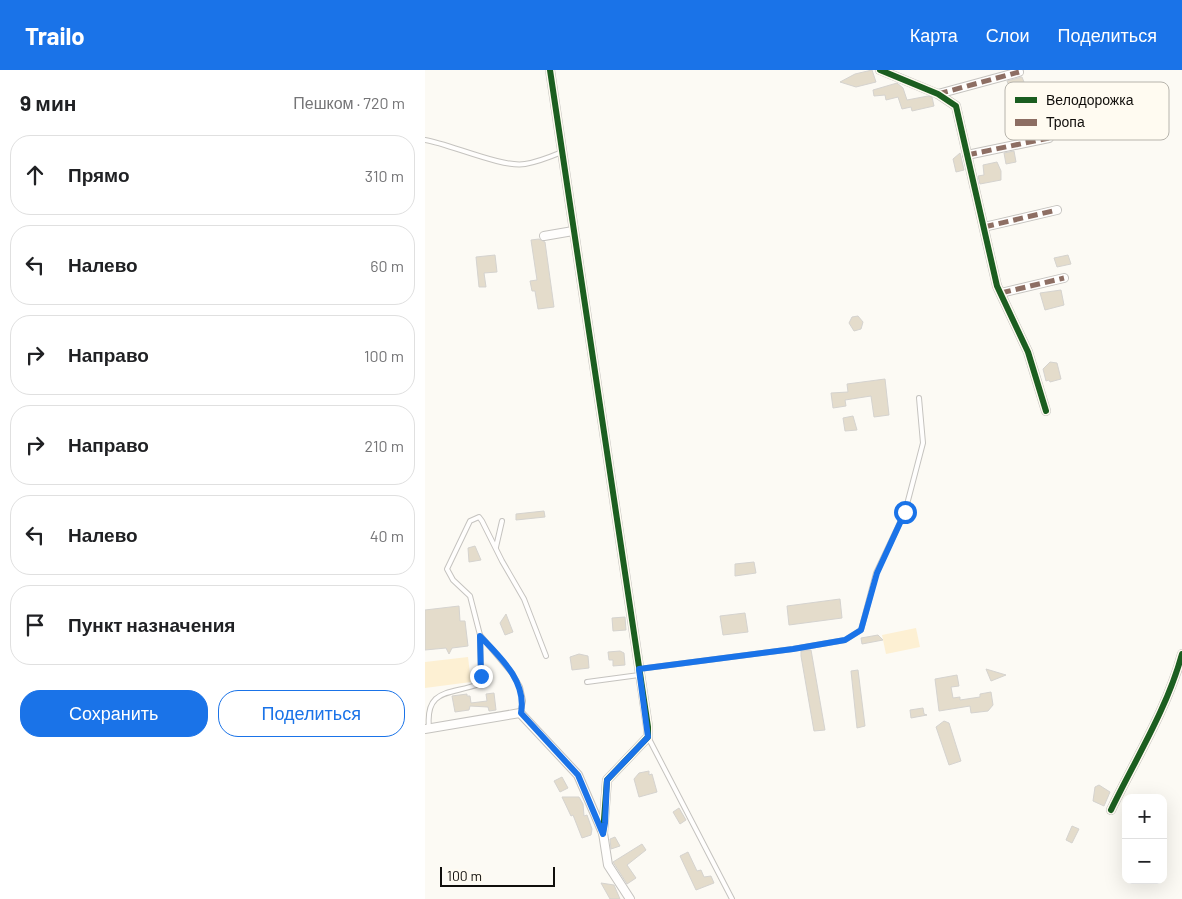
<!DOCTYPE html>
<html lang="ru">
<head>
<meta charset="utf-8">
<style>
  body { margin:0; font-family:Barlow,sans-serif; background:#f6f6f6; color:#202124 }
  .controls { position:absolute; right:15px; bottom:15px; display:grid; overflow:hidden; border-radius:10px; box-shadow:0 5px 20px #0002 }
  .controls button { width:45px; height:45px; display:grid; place-items:center; padding:0; border:0; border-bottom:1px solid #e0e0e0; background:#fff; color:#202124; font:25px sans-serif }
  .scale { position:absolute; left:15px; bottom:12px; width:115px; box-sizing:border-box; padding-left:5px; border:2px solid #100e0b; border-top:0; font-size:14px; line-height:18px; white-space:nowrap; color:#100e0b; -webkit-text-stroke:4px #fffbf1; paint-order:stroke }
  .stop { position:absolute; width:15px; height:15px; margin:-11px; border:4px solid #1a73e8; border-radius:50%; background:#fff }
  .stop.end { background:#1a73e8; border-color:#fff; box-shadow:0 1px 5px #0008 }
  .list { margin:0; padding:0; list-style:none }
  h2 { display:flex; justify-content:space-between; align-items:center; height:65px; margin:0; padding:0 20px; font-size:21px }
  h2 small { font-size:16px; font-weight:400; color:#757577 }
  .list li { display:grid; grid-template-columns:32px 1fr auto; gap:15px; align-items:center; box-sizing:border-box; height:80px; margin:0 10px 10px; padding:0 10px; border:1px solid #e0e0e0; border-radius:20px }
  .list b { display:block; font-size:19px; white-space:nowrap }
  .list em { font-size:16px; font-style:normal; color:#757577 }
  .actions { display:flex; gap:10px; padding:15px 20px }
  .actions a { flex:1; padding:11px 0; border:1px solid #1a73e8; border-radius:20px; text-align:center; font-size:18px; color:#1a73e8 }
  .actions .main { background:#1a73e8; color:#fff }
  .icon { flex:none; width:28px; height:28px; fill:none; stroke:currentColor; stroke-width:2; stroke-linecap:round; stroke-linejoin:round }
  .map { position:relative; flex:none; width:757px; height:829px; overflow:hidden }
  header { display:flex; align-items:center; gap:30px; box-sizing:border-box; height:70px; padding:0 25px; background:#1a73e8; color:#fff }
  header strong { font-size:24px }
  nav { display:flex; gap:28px; margin-inline-start:auto; font-size:18px }
  main { display:flex }
  aside { flex:1; background:#fff }
  .map>svg:first-child { display:block }
</style>
</head>
<body>
<header>
<strong>Trailo</strong>
<nav><a>Карта</a><a>Слои</a><a>Поделиться</a></nav>
</header>
<main>
<aside>
<h2>9 мин<small>Пешком · 720 m</small></h2>
<ul class="list">
<li><svg class="icon" aria-label="ahead" viewBox="0 0 24 24"><path d="M12 20V5M6 11l6-6 6 6"/></svg><div><b>Прямо</b></div><em>310 m</em></li>
<li><svg class="icon" aria-label="left" viewBox="0 0 24 24"><path d="M17 20v-9H6M10 6l-5 5 5 5"/></svg><div><b>Налево</b></div><em>60 m</em></li>
<li><svg class="icon" aria-label="right" viewBox="0 0 24 24"><path d="M7 20v-9h11M14 6l5 5-5 5"/></svg><div><b>Направо</b></div><em>100 m</em></li>
<li><svg class="icon" aria-label="right" viewBox="0 0 24 24"><path d="M7 20v-9h11M14 6l5 5-5 5"/></svg><div><b>Направо</b></div><em>210 m</em></li>
<li><svg class="icon" aria-label="left" viewBox="0 0 24 24"><path d="M17 20v-9H6M10 6l-5 5 5 5"/></svg><div><b>Налево</b></div><em>40 m</em></li>
<li><svg class="icon" aria-label="arrive" viewBox="0 0 24 24"><path d="M6 21V4h12l-3 4 3 4H6"/></svg><div><b>Пункт назначения</b></div></li>
</ul>
<div class="actions"><a class="main">Сохранить</a><a>Поделиться</a></div>
</aside>
<div class="map">
<svg width="757" height="829" viewBox="0 0 757 829">
  <rect width="100%" height="100%" fill="#fcfaf4"/>
  <g fill="#fdf0d3">
    <path d="M491,558l4,19 -34,7 -4,-19z"/>
    <path d="M43,587l3,25 -46,6v-26z"/>
  </g>
  <g fill="#e4dccb" stroke="#d5d3cf">
    <path d="M447,0l4,12 -20,5 -16,-5 15,-8z"/>
    <path d="M597,7l6,15 -15,4 -6,-15z"/>
    <path d="M472,13l6,5 4,12 21,-4 4,1 2,9 -22,5 -1,-4 -9,2 -4,-12 -12,3 -1,-5 -11,1 -1,-6z"/>
    <path d="M589,81l2,11 -10,2 -2,-11z"/>
    <path d="M535,83l4,17 -8,2 -3,-13z"/>
    <path d="M572,92l4,9v9l-21,4 -2,-8 6,-1 -1,-10z"/>
    <path d="M114,169l6,3 9,65 -16,2 -3,-18h-3l-2,-10 7,-1 -6,-40z"/>
    <path d="M70,185l2,17 -13,1 2,14h-7l-3,-30z"/>
    <path d="M643,185l3,9 -14,3 -3,-9z"/>
    <path d="M636,220l3,15 -19,5 -5,-17z"/>
    <path d="M433,246l5,6 -2,7 -7,2 -5,-8 3,-6z"/>
    <path d="M625,292l7,1 4,16 -11,3 -1,-2 -3,1 -3,-12z"/>
    <path d="M460,309l4,36 -15,2 -3,-21 -26,4 1,6 -13,2 -2,-15 17,-1 -1,-8z"/>
    <path d="M428,346l4,14 -12,1 -2,-13z"/>
    <path d="M119,441l1,6 -29,3v-6z"/>
    <path d="M50,476l6,14 -12,2 -1,-14z"/>
    <path d="M329,492l2,11 -21,3v-12z"/>
    <path d="M415,529l2,19 -53,7 -2,-19z"/>
    <path d="M34,536l1,15h5l3,25 -16,2 -3,6 -3,-6 -21,2v-40z"/>
    <path d="M320,543l3,19 -25,3 -3,-19z"/>
    <path d="M81,544l7,18 -8,3 -5,-12z"/>
    <path d="M200,547l1,13 -13,1 -1,-13z"/>
    <path d="M453,565l5,5 -21,4 -1,-6z"/>
    <path d="M386,580l14,80 -11,1 -13,-75v-5z"/>
    <path d="M195,581l4,2 1,12 -12,1v-6h-4l-1,-8z"/>
    <path d="M154,584l9,2 1,12 -17,2 -2,-13z"/>
    <path d="M561,599l20,6 -15,6z"/>
    <path d="M433,600l7,56 -8,2 -6,-57z"/>
    <path d="M532,605l2,11 -8,1 2,11 7,-1v3l20,-3v-3l11,-2 2,13 -5,6 -17,2 -1,-7 -31,5 -4,-32z"/>
    <path d="M69,623l2,17 -7,1 -1,-4 -18,-1 -1,4 -14,2 -3,-16 15,-2v2h3l1,7 16,-2 -1,-7z"/>
    <path d="M498,638l1,6 3,1 -16,3 -1,-8z"/>
    <path d="M519,651l5,2 12,38 -12,4 -13,-38z"/>
    <path d="M224,701v4l3,-1 5,18 -18,5 -5,-18 5,-6z"/>
    <path d="M137,707l6,11 -8,4 -6,-11z"/>
    <path d="M674,715l11,7 -6,14 -11,-5 2,-14z"/>
    <path d="M137,727h17l4,7 1,12 3,-1 5,14 -1,6 -9,3 -9,-23 -2,1z"/>
    <path d="M254,738l7,12 -6,4 -7,-12z"/>
    <path d="M647,756l7,3 -7,14 -6,-3z"/>
    <path d="M190,767l5,9 -9,3 -1,-10z"/>
    <path d="M217,774l4,6 -19,15 9,13 -9,6 -14,-22z"/>
    <path d="M263,782l9,19 4,-1 3,7 7,-1 3,7 -18,7 -16,-34z"/>
    <path d="M176,813l13,2 6,14h-10z"/>
  </g>
  <g fill="none" stroke-linecap="round" stroke-linejoin="round">
    <g stroke="#c5c3bf" stroke-width="6">
      <g id="lane">
        <path d="M0,70c25,4 77,28 100,24 13,-2 25,-7 37,-12"/>
        <path d="M71,477l6,-26"/>
        <path d="M214,599l154,-20 52,-9 16,-10 15,-57 29,-61 11,-42 7,-27 -4,-45"/>
        <path d="M162,612l52,-7"/>
        <path d="M95,643l3,-12 -3,-14 -8,-14 -32,-38 -10,-39 -17,-16 -6,-11 23,-48 9,-4 3,4 20,40 22,38 22,57"/>
        <path d="M4,658c-4,-41 22,-33 50,-44l2,-8 -1,-41"/>
        <path d="M223,667l84,162"/>
      </g>
    </g>
    <g stroke="#c5c3bf" stroke-width="10">
      <g id="street">
        <path d="M125,0l98,657v10l-41,43 -4,53"/>
        <path d="M455,0l58,24 18,12 41,180 31,66 18,59"/>
        <path d="M513,24l81,-22"/>
        <path d="M542,85l82,-17"/>
        <path d="M559,157l73,-17"/>
        <path d="M119,166l29,-5"/>
        <path d="M576,223l63,-15"/>
        <path d="M0,659l95,-16 58,62 25,58 5,32 22,34"/>
        <path d="M686,740c24,-50 56,-101 71,-156"/>
      </g>
    </g>
    <use href="#lane" stroke="#fffefd" stroke-width="4"/>
    <use href="#street" stroke="#fffefd" stroke-width="8"/>
    <g stroke="#8d6e63" stroke-width="5" stroke-dasharray="10 5" stroke-linecap="butt">
      <path d="M513,24l81,-22"/>
      <path d="M542,85l82,-17"/>
      <path d="M559,157l73,-17"/>
      <path d="M576,223l63,-15"/>
    </g>
    <g stroke="#fffbf1" stroke-width="9">
      <g id="cycleway">
        <path d="M125,0l98,657v10l-41,43 -4,53"/>
        <path d="M455,0l58,24 18,12 41,180 31,66 18,59"/>
        <path d="M686,740c24,-50 56,-101 71,-156"/>
      </g>
    </g>
    <use href="#cycleway" stroke="#1b5e20" stroke-width="6"/>
  </g>
  <g fill="none" stroke-linecap="round" stroke-linejoin="round">
    <path stroke="#1a73e8" stroke-width="6" d="M56,606l-1,-40c20,21 47,45 41,77l57,62 25,59 2,-11 2,-43 41,-43 -9,-68 154,-20 52,-9 16,-10 16,-57 28,-61"/>
  </g>
  <rect x="580" y="12" width="164" height="58" rx="8" fill="#fffbf1" stroke="#b7b4ac" stroke-width="1"/>
  <rect x="590" y="27" width="22" height="6" fill="#1b5e20"/>
  <rect x="590" y="49" width="22" height="7" fill="#8d6e63"/>
  <g font-size="14" fill="#100e0b">
    <text x="621" y="35">Велодорожка</text>
    <text x="621" y="57">Тропа</text>
  </g>
</svg>
<div class="controls">
<button>+</button>
<button>−</button>
</div>
<div class="scale">100 m</div>
<div class="stop" style="left:480px;top:442px"></div>
<div class="stop end" style="left:56px;top:606px"></div>
</div>
</main>
</body>
</html>
